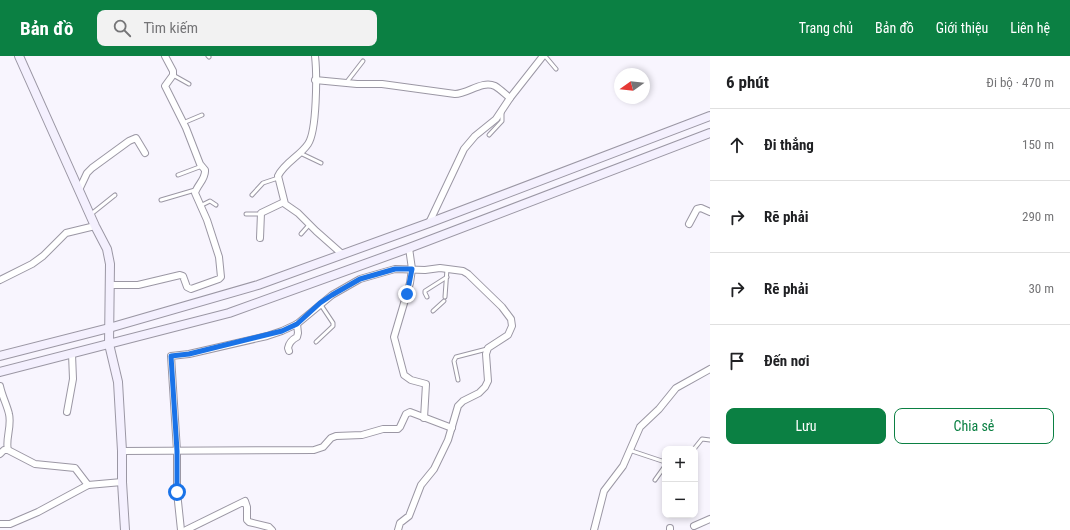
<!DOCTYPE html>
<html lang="vi">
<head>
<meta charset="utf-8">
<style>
  body { margin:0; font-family:"Roboto Condensed",sans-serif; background:#f2f2f2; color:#202124 }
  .controls { position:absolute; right:12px; bottom:12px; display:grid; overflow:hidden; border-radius:8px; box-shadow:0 2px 6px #0003 }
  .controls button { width:36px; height:36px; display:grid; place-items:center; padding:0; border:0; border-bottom:1px solid #e0e0e0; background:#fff; color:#202124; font:20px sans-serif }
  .compass { position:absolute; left:614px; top:12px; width:36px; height:36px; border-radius:50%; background:#fff; box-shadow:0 2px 6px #0003; rotate:255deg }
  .stop { position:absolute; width:12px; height:12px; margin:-9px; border:3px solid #1a73e8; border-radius:50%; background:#fff }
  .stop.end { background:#1a73e8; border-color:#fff; box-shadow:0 1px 4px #0008 }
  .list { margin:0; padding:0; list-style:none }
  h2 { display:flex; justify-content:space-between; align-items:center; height:52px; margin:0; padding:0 16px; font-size:17px }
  h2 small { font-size:13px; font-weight:400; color:#757577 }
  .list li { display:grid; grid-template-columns:26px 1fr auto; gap:12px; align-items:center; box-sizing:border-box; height:72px; padding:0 16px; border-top:1px solid #e0e0e0 }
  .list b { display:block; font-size:15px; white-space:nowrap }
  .list em { font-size:13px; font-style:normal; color:#757577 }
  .actions { display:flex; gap:8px; padding:12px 16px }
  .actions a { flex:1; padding:9px 0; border:1px solid #0b8043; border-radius:8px; text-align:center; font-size:14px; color:#0b8043 }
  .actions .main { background:#0b8043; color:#fff }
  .icon { flex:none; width:22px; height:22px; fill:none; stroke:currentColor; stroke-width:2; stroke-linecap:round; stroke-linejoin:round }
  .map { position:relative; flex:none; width:710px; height:474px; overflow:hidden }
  header { display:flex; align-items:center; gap:24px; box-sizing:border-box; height:56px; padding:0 20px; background:#0b8043; color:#fff }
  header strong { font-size:19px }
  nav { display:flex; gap:22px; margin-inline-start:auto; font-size:14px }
  .search { width:280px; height:36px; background:#f2f2f2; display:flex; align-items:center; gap:10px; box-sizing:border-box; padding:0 14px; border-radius:8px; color:#757577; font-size:15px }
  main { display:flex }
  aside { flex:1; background:#fff }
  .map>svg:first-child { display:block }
</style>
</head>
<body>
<header>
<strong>Bản đồ</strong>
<div class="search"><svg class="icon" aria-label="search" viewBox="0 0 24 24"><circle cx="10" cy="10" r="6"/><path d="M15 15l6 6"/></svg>Tìm kiếm</div>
<nav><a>Trang chủ</a><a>Bản đồ</a><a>Giới thiệu</a><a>Liên hệ</a></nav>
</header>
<main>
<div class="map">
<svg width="710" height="474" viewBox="0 0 710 474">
  <rect width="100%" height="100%" fill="#f8f5fe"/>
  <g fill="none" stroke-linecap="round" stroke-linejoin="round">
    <g stroke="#9b97a4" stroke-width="5">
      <g id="lane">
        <path d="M208,0l1,1"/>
        <path d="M545,0l11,13"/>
        <path d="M173,19l16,9"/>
        <path d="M346,27l17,-22"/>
        <path d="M183,67l19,-8"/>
        <path d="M489,79l13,-14v-9"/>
        <path d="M300,97l21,10"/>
        <path d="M178,119l24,-9"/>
        <path d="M252,139l11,-12 15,-5"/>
        <path d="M161,144l34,-10"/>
        <path d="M200,150l10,-5 6,4"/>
        <path d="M246,158h14"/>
        <path d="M90,159l25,-20"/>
        <path d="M301,178l8,-9"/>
        <path d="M427,241l-2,-4v-2l22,-14"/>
        <path d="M445,241l2,-28"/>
        <path d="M433,255l11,-10"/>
        <path d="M316,286l17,-16v-3l-12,-18"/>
        <path d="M458,324l-4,-19 2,-4 31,-8"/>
        <path d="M694,393l8,-10 8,1"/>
        <path d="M629,394l36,12"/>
        <path d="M655,424l10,-14"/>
      </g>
    </g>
    <g stroke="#9b97a4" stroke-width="8">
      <g id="street">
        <path d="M315,0c2,18 2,75 -7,88 -8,12 -24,19 -30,32l7,28 13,9 18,18 26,23"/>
        <path d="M315,24l42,4h25l73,10c13,0 27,-14 40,-8 5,3 10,8 15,12"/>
        <path d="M79,134l8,-17 5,-5 37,-27 7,-3 9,15"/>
        <path d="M429,167l35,-74 11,-13 21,-17 14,-21 33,-42"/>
        <path d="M689,168l8,-15 4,-1 9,4"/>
        <path d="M260,182l1,-25 23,-11"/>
        <path d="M409,192l3,21 -2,14 -16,54 10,38 7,5 15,4 -2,34"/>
        <path d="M0,224l32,-16 11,-8 23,-23 29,-7"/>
        <path d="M110,229h28l42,-10 3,1 4,11 4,2 28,-10 2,-2 -2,-20 -12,-37 -12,-27c2,-8 11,-14 10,-23l-5,-6 -14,-36 -21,-42 8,-11v-4l-8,-15"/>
        <path d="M289,295l-1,-3c1,-5 5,-9 9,-11l1,-4 -1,-9"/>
        <path d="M0,330c2,10 7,19 9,28 3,12 -4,26 -1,36l27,14 40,4 13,17"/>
        <path d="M67,356l6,-33 -1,-25"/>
        <path d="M122,395l192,-1 9,-3 8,-9 5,-2 26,-1 21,-6h15l2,-2 6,-13 4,-2 42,16"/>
        <path d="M0,398l4,-4h4"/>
        <path d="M0,468h10l28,-12 50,-27 34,-3"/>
        <path d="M694,470l16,-7"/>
        <path d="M181,474l-4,-38v-41l-6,-95 18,-2 78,-18 15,-5 15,-7 35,-29 28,-16 35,-10 30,1 15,-2 23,3 5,3 34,33 9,12 1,7 -4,9 -20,13 -2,6 2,27 -3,6 -6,6 -16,8 -5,5 -10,34 -14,29 -13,16 -12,31 -9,7 -2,7"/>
        <path d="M186,474l59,-29 2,6v13l2,2 20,5 3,3"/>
        <path d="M594,474l10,-39 19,-25 17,-39 19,-18 17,-21 34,-19"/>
        <path d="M670,474v-2"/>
      </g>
    </g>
    <g stroke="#9b97a4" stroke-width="10">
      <g id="secondary">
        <path d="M19,0l76,170 12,23 3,15 -1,80 9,38 4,69v31l3,48"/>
        <path d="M0,300l109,-28 149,-43 171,-62 281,-107"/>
        <path d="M0,316l229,-59 180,-65 301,-115"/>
      </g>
    </g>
    <use href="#lane" stroke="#fff" stroke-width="3"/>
    <use href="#street" stroke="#fff" stroke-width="6"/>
    <use href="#secondary" stroke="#f4f0fe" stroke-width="8"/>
  </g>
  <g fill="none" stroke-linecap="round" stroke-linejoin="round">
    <path stroke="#1a73e8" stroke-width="5" d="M177,436v-41l-6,-95 18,-2 93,-23 15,-7 23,-21 12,-8 28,-16 35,-10h17l-5,25"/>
  </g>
</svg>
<div class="controls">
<button>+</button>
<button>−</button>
</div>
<svg class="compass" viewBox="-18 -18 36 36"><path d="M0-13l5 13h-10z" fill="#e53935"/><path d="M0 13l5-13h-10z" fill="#757577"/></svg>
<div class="stop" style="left:177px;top:436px"></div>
<div class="stop end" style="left:407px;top:238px"></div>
</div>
<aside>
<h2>6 phút<small>Đi bộ · 470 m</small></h2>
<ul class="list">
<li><svg class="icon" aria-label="ahead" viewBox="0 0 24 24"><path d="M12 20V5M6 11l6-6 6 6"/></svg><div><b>Đi thẳng</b></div><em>150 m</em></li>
<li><svg class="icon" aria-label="right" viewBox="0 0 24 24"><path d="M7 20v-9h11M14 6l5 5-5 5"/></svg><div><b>Rẽ phải</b></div><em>290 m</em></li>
<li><svg class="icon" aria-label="right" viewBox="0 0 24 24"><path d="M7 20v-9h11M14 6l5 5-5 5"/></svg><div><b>Rẽ phải</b></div><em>30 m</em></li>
<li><svg class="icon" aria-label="arrive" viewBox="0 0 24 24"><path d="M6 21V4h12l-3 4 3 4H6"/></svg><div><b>Đến nơi</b></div></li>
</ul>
<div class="actions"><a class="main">Lưu</a><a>Chia sẻ</a></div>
</aside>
</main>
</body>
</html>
